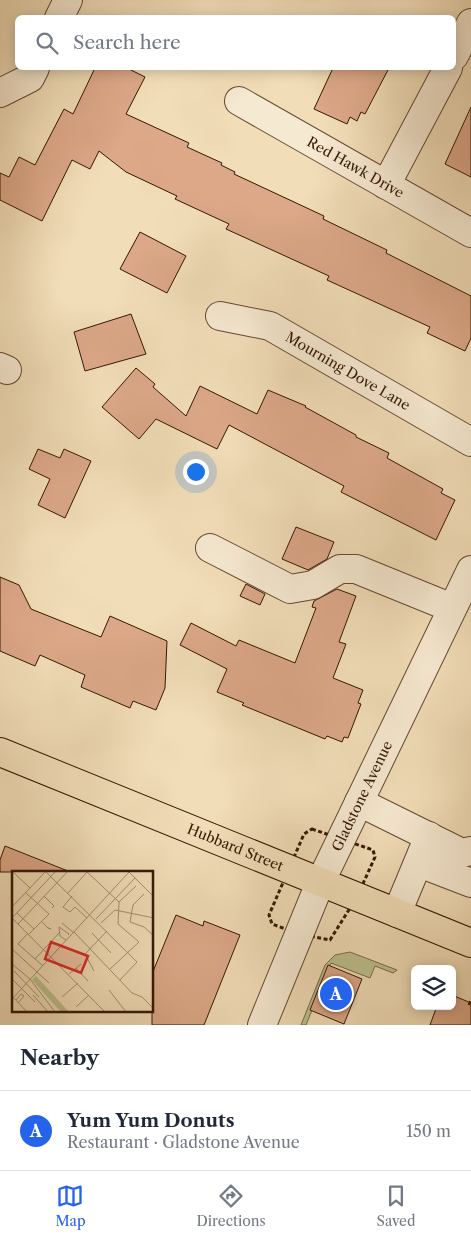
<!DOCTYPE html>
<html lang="en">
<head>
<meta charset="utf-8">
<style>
  body { margin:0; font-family:"Libre Caslon Text",serif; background:#f6f6f7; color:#1f2937 }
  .controls { position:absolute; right:15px; bottom:15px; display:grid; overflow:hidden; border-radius:8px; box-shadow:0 2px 12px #0003 }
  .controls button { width:45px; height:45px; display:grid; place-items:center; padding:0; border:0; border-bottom:1px solid #e0e1e3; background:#fff; color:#1f2937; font:25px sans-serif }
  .you { position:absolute; left:195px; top:471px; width:18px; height:18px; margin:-12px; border:4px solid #fff; border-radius:50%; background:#1a73e8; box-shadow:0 0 0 8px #1a73e833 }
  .badge { display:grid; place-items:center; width:32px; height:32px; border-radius:50%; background:#2563eb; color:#fff; font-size:16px; font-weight:700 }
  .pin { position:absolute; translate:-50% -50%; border:2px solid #fff; box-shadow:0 1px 5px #0006 }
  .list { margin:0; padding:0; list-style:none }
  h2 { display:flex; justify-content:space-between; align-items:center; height:65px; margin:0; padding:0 20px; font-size:21px }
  h2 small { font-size:16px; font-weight:400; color:#747a83 }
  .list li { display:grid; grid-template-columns:32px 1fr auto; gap:15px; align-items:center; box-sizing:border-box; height:80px; padding:0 20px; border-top:1px solid #e0e1e3 }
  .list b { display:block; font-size:19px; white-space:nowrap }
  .list p { margin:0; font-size:16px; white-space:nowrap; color:#747a83 }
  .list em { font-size:16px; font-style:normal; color:#747a83 }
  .icon { flex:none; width:28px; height:28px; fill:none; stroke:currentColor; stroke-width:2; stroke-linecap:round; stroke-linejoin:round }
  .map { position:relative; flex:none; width:471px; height:1025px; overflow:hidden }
  .search { position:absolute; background:#fff; box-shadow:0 2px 12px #0003; left:15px; right:15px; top:15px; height:55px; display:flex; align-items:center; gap:12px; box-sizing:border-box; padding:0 18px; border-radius:8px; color:#747a83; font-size:19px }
  .sheet { height:145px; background:#fff }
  nav { display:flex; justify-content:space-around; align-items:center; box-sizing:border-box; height:70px; border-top:1px solid #e0e1e3; background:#fff; font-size:14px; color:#747a83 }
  nav a { display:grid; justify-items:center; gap:2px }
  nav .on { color:#2563eb }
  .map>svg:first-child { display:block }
</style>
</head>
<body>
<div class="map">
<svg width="471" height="1025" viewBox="0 0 471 1025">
  <rect width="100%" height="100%" fill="#f1ddb8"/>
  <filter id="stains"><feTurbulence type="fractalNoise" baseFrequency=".004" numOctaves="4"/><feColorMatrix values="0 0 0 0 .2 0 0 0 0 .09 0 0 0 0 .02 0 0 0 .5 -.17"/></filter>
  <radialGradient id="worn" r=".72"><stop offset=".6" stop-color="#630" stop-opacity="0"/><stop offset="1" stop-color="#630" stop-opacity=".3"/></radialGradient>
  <path fill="#bdc08d" stroke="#786c48" d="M350,952l47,18 -4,3 -18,-7 -5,12 -39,-15 -25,62h-5l24,-60 10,-10z"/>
  <g fill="#dca888" stroke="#341703">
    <path d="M95,68h32l18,9 -19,37 63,29 -2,4 35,16 -1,2 14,7 -1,2 90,42 -1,3 64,31 -1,3 85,43v42l-6,13 -38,-18 3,-6 -103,-47 2,-4 -103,-47 3,-5 -54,-25 2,-3 -51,-24 -27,-21 -9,18 -18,-9 -30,61 -42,-21v-27l9,4 10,-20 16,8 29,-56 9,5z"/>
    <path d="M333,68h56l-24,46 -4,-2 -4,9 -7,-4 -3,7 -33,-15z"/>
    <path d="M471,107v70l-26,-13z"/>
    <path d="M140,232l46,24 -19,37 -47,-24z"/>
    <path d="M131,314l15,40 -61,17 -11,-39z"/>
    <path d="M136,368l19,16 -2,3 33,29 14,-30 57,28 11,-24 38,16 -1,1 51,28v2l33,16 -2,5 56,31 -2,4 14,7 -19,40 -95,-48 3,-6 -115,-61 -12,24 -61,-30 -17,20 -37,-32z"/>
    <path d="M38,449l22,9 4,-9 27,12 -26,57 -27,-13 12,-26 -21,-10z"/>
    <path d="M296,527l38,15 -7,17 -19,11 -26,-11z"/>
    <path d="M0,577l19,8 12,24 70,28 9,-21 57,25 -2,47 -9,22 -23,-9 -3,7 -49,-21 4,-12 -45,-20 -5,11 -35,-15z"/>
    <path d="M246,584l19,10 -5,11 -20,-9z"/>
    <path d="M337,589l19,7 -17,46 7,2 -13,34 30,12 -5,13 3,1 -13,34 -4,-1 -2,5 -15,-6 -2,3 -83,-34 2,-2 -27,-11 10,-23 -47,-24 11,-22 45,23 3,-6 56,23 21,-55 -4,-1 2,-6z"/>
    <path d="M5,846l63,25v1h-68v-12z"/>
    <path d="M176,915l27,11 1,-5 36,14 -36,90h-52v-51z"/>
    <path d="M328,965l34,14 -18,45 -34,-14z"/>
    <path d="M452,995l19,8v22h-41l7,-19h15z"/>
  </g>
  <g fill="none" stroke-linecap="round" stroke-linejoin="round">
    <g stroke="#634830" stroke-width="30">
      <g id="minor">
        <path d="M59,18l9,-18"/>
        <path d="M454,56l17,-33"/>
        <path d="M0,93l30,-15 5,-10"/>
        <path id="s1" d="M239,101l232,132"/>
        <path d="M386,185l62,-117"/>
        <path id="s2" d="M220,316l50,10 201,116"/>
        <path d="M0,367l7,3"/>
        <path d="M210,548l80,41 23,-4 27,-16h16l96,39"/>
        <path d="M359,802l103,51 9,-2"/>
        <path d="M419,863l52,20"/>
        <path d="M397,913l32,-77"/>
        <path id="s3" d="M262,1025l58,-142 151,-313"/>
      </g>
    </g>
    <g stroke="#341703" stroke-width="30">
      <g id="major">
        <path id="s4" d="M0,752l471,191"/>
      </g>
    </g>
    <g stroke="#341703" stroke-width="3" stroke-dasharray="4 2.5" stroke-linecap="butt">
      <path d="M312,829l61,21 2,7 -18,40 -27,43 -31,-6 -27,-10 -3,-9 35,-81z"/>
      <path d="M469,1005l2,-5"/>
    </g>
    <use href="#minor" stroke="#f6e9d1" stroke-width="28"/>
    <use href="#major" stroke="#f1ddb8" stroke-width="28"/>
  </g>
  <g text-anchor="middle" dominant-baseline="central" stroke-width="5" stroke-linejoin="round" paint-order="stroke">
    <g font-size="14" fill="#341703" stroke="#f6e9d1">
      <text stroke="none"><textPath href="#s1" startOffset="134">Red Hawk Drive</textPath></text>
      <text stroke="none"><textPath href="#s2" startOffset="141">Mourning Dove Lane</textPath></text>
      <text stroke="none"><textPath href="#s3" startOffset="250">Gladstone Avenue</textPath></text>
      <text stroke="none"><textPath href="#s4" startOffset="254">Hubbard Street</textPath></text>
    </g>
  </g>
  <g transform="translate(12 871)">
    <rect width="141" height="141" fill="#f1ddb8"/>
    <path d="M24,105l33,36h-8l-29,-32z" fill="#bdc08d"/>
    <path fill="none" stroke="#a58e70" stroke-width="1" d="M0,0l18,17M33,0l92,91 -17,18M44,0l-44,47 93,94M74,0l33,31 -1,22 21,18 -29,27M116,0l26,26M14,22l23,21 -20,20M56,22l20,-22M132,23l-11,11 -3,17 14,5 10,9M32,25l10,10 -2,2M60,25l-9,11 7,5 5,-5 12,11M107,31l17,-16M0,36l34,-36M5,42l17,16M84,48l39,-41M29,50l7,7h1l1,1h1l-3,-1M50,52l12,10M89,52l14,-13 39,8M6,53l50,-53M62,61l58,61 10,4 12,12M16,62l-10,11 25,22M80,62l19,20M54,69l-6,-4 -1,-9 10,7 -1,1M0,78l37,34M23,88l25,-27M0,93l18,15 25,33M64,97l12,13M2,100l25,26M82,100l-9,-17 22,-23M57,103l12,-10M0,108l23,23M97,119l17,22M21,124l15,17M0,125l15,16M50,126l16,-14M0,128l117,-127M4,129l5,-6 3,2 -6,7M64,136l13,-12"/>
    <path fill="#d62828" fill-opacity="0.15" stroke="#d62828" stroke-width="2.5" d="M39,71l37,14 -7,17 -36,-14z"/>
    <rect width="141" height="141" fill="none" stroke="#341703" stroke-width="2.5"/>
  </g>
  <rect width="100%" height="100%" filter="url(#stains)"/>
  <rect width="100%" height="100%" fill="url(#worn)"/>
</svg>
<div class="controls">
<button><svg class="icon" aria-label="layers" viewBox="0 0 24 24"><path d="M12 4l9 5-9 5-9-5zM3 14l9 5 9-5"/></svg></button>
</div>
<div class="you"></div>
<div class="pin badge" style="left:336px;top:994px">A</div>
<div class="search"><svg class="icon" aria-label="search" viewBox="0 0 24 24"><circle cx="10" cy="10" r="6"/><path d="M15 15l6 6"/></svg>Search here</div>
</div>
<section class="sheet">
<h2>Nearby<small></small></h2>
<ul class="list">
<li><span class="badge">A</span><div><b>Yum Yum Donuts</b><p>Restaurant · Gladstone Avenue</p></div><em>150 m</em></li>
</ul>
</section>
<nav>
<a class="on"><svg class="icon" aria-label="map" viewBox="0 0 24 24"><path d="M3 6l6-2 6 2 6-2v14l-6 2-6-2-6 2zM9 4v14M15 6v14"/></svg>Map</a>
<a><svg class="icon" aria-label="directions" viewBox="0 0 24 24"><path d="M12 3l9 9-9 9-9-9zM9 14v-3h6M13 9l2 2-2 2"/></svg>Directions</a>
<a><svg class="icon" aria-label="saved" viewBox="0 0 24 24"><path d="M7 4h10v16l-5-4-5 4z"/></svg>Saved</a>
</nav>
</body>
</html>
